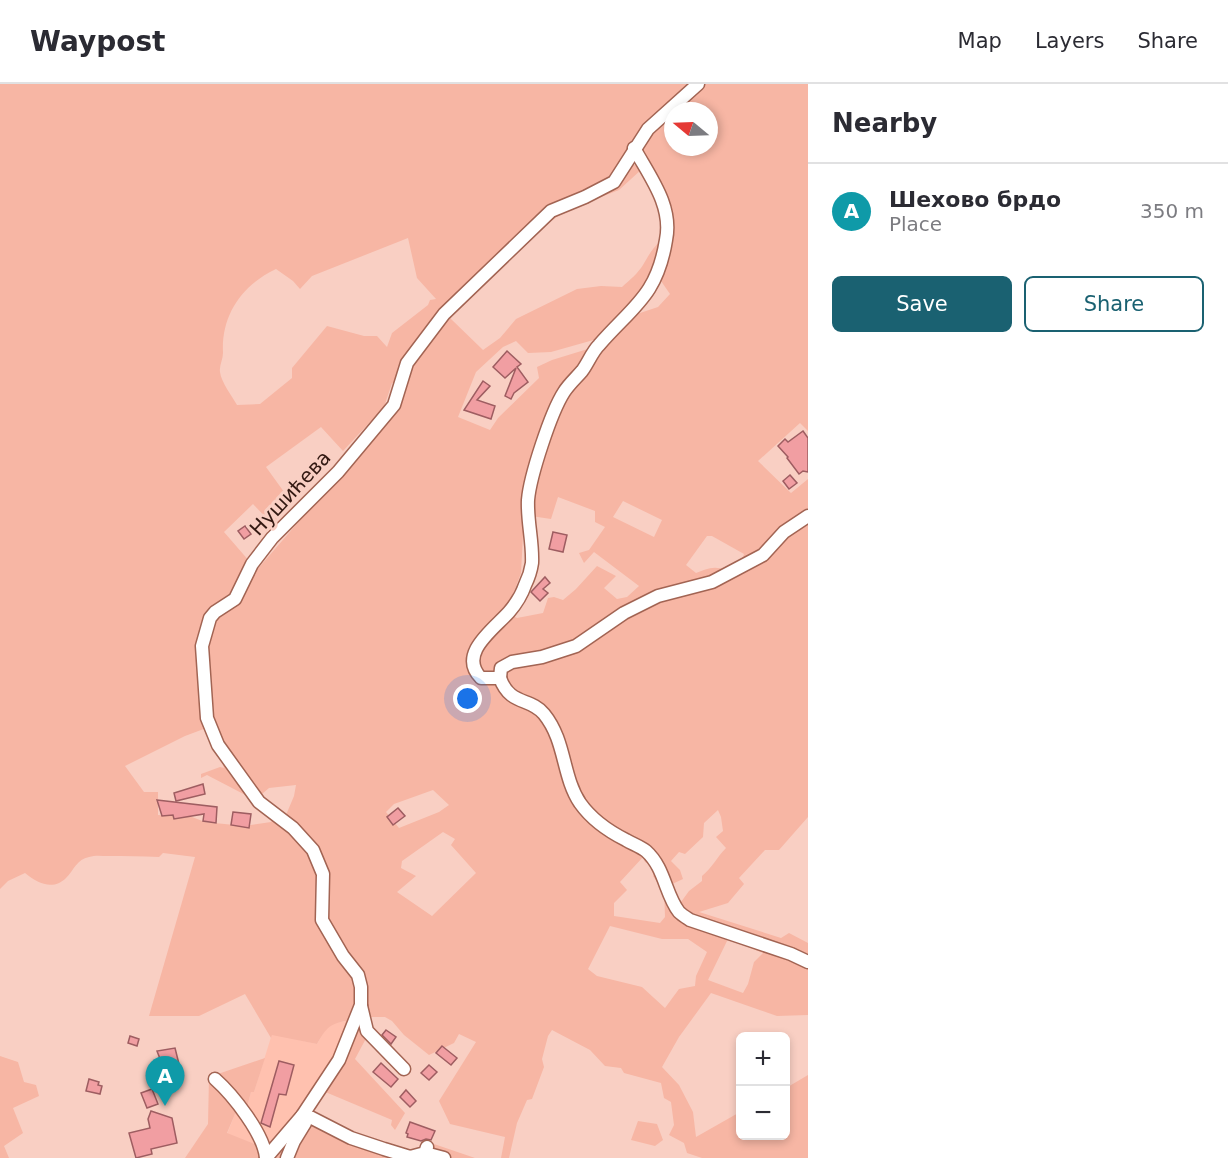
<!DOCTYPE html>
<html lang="en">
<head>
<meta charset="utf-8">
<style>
  body { margin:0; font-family:"DejaVu Sans",sans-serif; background:#f7f7f7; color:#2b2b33 }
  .controls { position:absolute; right:18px; bottom:18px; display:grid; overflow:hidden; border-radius:9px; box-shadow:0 3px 9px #0003 }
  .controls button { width:54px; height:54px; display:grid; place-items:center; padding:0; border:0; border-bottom:2px solid #e1e1e2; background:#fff; color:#2b2b33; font:30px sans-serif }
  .compass { position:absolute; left:664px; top:18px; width:54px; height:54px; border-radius:50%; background:#fff; box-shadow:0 3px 9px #0003; rotate:289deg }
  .you { position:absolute; left:468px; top:615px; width:21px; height:21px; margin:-15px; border:4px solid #fff; border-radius:50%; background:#1a73e8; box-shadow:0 0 0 9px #1a73e833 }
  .badge { display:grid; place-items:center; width:39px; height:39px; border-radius:50%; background:#1a6171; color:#fff; font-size:20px; font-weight:700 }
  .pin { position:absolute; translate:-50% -50px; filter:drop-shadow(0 2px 3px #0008) }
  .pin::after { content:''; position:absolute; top:32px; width:21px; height:18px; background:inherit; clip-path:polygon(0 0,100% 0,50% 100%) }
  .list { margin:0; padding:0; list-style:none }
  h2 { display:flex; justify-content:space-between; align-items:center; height:78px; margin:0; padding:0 24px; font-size:26px }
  h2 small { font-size:20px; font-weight:400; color:#7c7c81 }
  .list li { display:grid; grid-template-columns:39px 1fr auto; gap:18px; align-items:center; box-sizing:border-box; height:96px; padding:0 24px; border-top:2px solid #e1e1e2 }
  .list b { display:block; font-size:22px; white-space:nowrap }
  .list p { margin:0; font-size:20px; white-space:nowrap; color:#7c7c81 }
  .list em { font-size:20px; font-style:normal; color:#7c7c81 }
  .actions { display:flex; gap:12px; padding:18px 24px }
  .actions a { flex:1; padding:14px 0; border:2px solid #1a6171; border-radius:9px; text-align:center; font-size:21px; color:#1a6171 }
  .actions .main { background:#1a6171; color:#fff }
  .map { position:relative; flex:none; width:808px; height:1074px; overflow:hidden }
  header { display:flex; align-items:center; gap:36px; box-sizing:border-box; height:84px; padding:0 30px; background:#fff; border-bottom:2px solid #e1e1e2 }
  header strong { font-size:28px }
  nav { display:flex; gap:33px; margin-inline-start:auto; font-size:21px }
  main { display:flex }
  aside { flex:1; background:#fff }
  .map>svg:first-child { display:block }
</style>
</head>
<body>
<header>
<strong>Waypost</strong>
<nav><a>Map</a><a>Layers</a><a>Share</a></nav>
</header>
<main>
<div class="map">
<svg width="808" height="1074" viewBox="0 0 808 1074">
  <rect width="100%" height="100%" fill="#f9cfc3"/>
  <path fill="#ffc1af" d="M347,937l-24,70 -60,67h-4l1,-12 -33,-12 8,-20 12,-7 4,-15h3l18,-58 45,10 9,-16 9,-5z"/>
  <g fill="#f7b6a4" fill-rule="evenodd">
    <path d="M0,0h808v347l-8,-8 -42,38 33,32 17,-14v338l-29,33h-14l-26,28 5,6 -16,19 -29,9 82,26 8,-5 19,10v72l-31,1 -66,-23 -32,44 -17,30 17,18 14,27 3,25 44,-25v24h46v-48l22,-13v83h-106l-15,-5 -3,-10 -15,-8 5,-10 -3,-23 -7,-4 -3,-15 -37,-10 -3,-5 -16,-2 -15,-16 -38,-20 -4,6 -6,23 2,8 -12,32 -5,1 -10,23 -8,35h-8l4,-21 -55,-13 -11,-23 37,-59 -17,-8 -5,9 -25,12 -25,-20 -12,-14 -7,-4h-18l3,14 -15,28 50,54 -10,17 -4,-5 1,-5 -69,-29 23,-70c-18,3 -20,8 -29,23l-45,-9 -1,3 -26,-44 -46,22h-50l46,-159 -32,-4 -4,4c-17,-1 -34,-1 -51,-1 -6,0 -13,-1 -19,1 -12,2 -15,13 -23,21 -13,13 -29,5 -41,-5l-17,8 -8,8zM675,27h34v36h-36v-35l-36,36 34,74 -2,24 -8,35 9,13 -12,13 -24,8 -43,33 -39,12 -15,7 2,11 -41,40 -8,12 -32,-13 18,-45 27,-25 13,-6 12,12 23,-1 46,-13 45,-46 15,-33 4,-19c-9,7 -12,14 -18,24 -5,8 -13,15 -21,22l-21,-1 -24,3 -61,30 -16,19 -17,12 -33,-32 97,-94 18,-13 54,-21 23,-21 -11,-6 -20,11c22,-32 24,-49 64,-63zM408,154l9,40 19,21 -6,1 -2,5 -36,28 -5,14 -10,-11h-13l-37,-10 -35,42v10l-32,26 -23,1c-5,-9 -16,-23 -17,-33 -1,-6 3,-13 3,-19 -2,-38 19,-68 53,-84l17,12 7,8 12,-13zM392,299l11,3 -3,15 1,3 -146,168 -5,-10 -26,-30 29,-28 19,20 20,-21 -26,-36 55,-40 22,24 41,-44zM558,413l37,14v11l10,5 -16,23 -10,3 5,10 10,-11 45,34 -12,11 -10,2 -13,-11 12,-12 -19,-10 -21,23 -13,11 -9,-3 -6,1 -5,15 -26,5 -11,-5 15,-40 3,-58 27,4zM623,417l39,19 -8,17 -41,-20zM707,452h5l32,18 -3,9 -16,7c-10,-5 -20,-1 -29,3l-10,-8zM209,643l15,41 -4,-1 -19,7v4l6,-3 48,25 14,-12 27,-3 -2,11 -8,19 16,27 -28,-24 -3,4 -27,4 -39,-4 -13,-5 -34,-2v-23h-14l-19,-26 60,-30zM433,706l16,15 -10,7 -40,16 -13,-16 8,-8zM718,726l3,7 2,14 -7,6 10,11c-9,9 -14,20 -24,28v5l-13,10 -8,11 -11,-17 13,-6 -3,-9 -9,-9 8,-9 6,2 18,-17 1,-14zM443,748l12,7 -4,6 25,28 -44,43 -35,-24 19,-16 -15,-8 1,-7zM643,773l2,5 10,6 -2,8 6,9 5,2 1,30 -5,6 -46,-7v-13l13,-13 -7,-8zM610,842l52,13h26l19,13 -11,24 -1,10 -16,3 -14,19 -23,-21 -45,-11 -9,-7zM728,855l35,14 -9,9 -6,22 -5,9 -35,-13z"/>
    <path d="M0,972l18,6 6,20 12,3 3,11 -26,12 10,25 -19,13 5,12h-9z"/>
    <path d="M265,974l-11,34h-3l-4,15 -12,7 -8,19 33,13 -1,12h-74l23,-34 1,-47z"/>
    <path d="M303,1032l84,28 4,6h18l25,-6 41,14h-206z"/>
    <path d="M638,1037l19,3 6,16 -8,6 -24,-6z"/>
  </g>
  <g fill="#f19ea2" stroke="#9e5d61" stroke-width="1.5">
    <path d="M507,267l14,13 -4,3 11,15 -14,11 -3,6 -6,-3 11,-28 -11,10 -12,-11z"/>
    <path d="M483,297l7,5 -13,14 18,6 -4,13 -27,-9z"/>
    <path d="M803,347l5,7v34l-5,-1 -4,3 -12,-16 1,-1 -10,-11 7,-7 3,3z"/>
    <path d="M790,391l7,8 -8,6 -6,-8z"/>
    <path d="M245,442l6,8 -7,5 -6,-8z"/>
    <path d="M553,448l14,3 -4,17 -14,-3z"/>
    <path d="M545,493l5,6 -7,6 5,4 -8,8 -9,-9z"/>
    <path d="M203,700l2,10 -29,7 -2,-8z"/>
    <path d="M157,716l60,7 -1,16 -13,-2 1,-7 -30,5 -1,-4 -11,1z"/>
    <path d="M398,724l7,8 -12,9 -6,-8z"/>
    <path d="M233,728l18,2 -2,14 -18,-3z"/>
    <path d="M386,946l10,7 -5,7 -9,-9z"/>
    <path d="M130,952l9,3 -2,7 -9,-3z"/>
    <path d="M442,962l15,12 -6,7 -15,-12z"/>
    <path d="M175,964l4,16 -8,2 -4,7 -8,-5 3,-4 -5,-13z"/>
    <path d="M279,977l15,4 -8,30 -7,-1 -9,33 -9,-4z"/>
    <path d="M381,979l17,16 -7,8 -18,-15z"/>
    <path d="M429,981l8,7 -8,8 -8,-7z"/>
    <path d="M89,995l10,3 -1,3 4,1 -2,8 -14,-3z"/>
    <path d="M152,1005l6,15 -11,4 -6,-15z"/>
    <path d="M406,1006l10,11 -6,6 -10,-10z"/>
    <path d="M151,1027l21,7 5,25 -26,6 1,5 -16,4 -7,-25 21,-5 -2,-9z"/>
    <path d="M410,1038l25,9 -4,9 -5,-1 -5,2 -14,-4 1,-3 -2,-1z"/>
  </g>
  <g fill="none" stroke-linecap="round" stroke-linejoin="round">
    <g stroke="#a26453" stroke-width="15">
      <g id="minor">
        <path d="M500,594h-19c-24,-24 13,-49 28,-66 6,-7 13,-18 16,-27 3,-6 6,-15 7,-22 1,-21 -5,-42 -4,-63 2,-24 23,-88 36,-108 5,-8 12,-14 18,-21 6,-8 10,-19 17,-26 34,-39 58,-49 67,-105 7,-34 -16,-63 -32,-92"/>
        <path d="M500,594c10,28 30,19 44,36 22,27 18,62 36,89 12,17 28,28 46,37 7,4 15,7 20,11 19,17 19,43 33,61 3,3 8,6 11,8l101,34 17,8"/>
        <path d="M500,594l1,-10 11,-6 30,-5 34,-11 48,-33 34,-17 54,-14 51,-27 21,-23 24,-16"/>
        <path d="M361,922l6,25 37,38"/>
        <path d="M215,995c18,16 49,55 51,79"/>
        <path d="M425,1069l19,5"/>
        <path d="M266,1074l36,-42 37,-56 22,-55v-18l-3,-12 -15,-19 -21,-36 1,-46 -10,-24 -20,-22 -34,-26 -41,-57 -11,-27 -5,-72 8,-28 5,-6 20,-13 17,-35 20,-26 66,-66 56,-67 13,-42 37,-49 107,-103 34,-14 29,-15 34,-53 50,-45"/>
        <path d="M287,1074l7,-17 11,-18 -3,-7 10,2 39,20 33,11 26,8 15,-4 2,-6"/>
      </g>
    </g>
    <use href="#minor" stroke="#fff" stroke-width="12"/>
  </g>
  <g text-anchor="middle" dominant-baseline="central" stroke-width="6" stroke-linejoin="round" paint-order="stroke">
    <g font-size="20" fill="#321811" stroke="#f9cfc3">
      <text transform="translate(290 409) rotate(-47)">Нушићева</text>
    </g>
  </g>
</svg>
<div class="controls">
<button>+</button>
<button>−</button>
</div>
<svg class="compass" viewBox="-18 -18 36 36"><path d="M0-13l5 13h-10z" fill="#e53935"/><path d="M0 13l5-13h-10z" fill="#7c7c81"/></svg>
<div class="you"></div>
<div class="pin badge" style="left:165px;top:1022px;background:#0f9aa8">A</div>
</div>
<aside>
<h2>Nearby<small></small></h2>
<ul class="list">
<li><span class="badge" style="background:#0f9aa8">A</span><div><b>Шехово брдо</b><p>Place</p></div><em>350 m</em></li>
</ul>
<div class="actions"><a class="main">Save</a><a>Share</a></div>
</aside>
</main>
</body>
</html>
